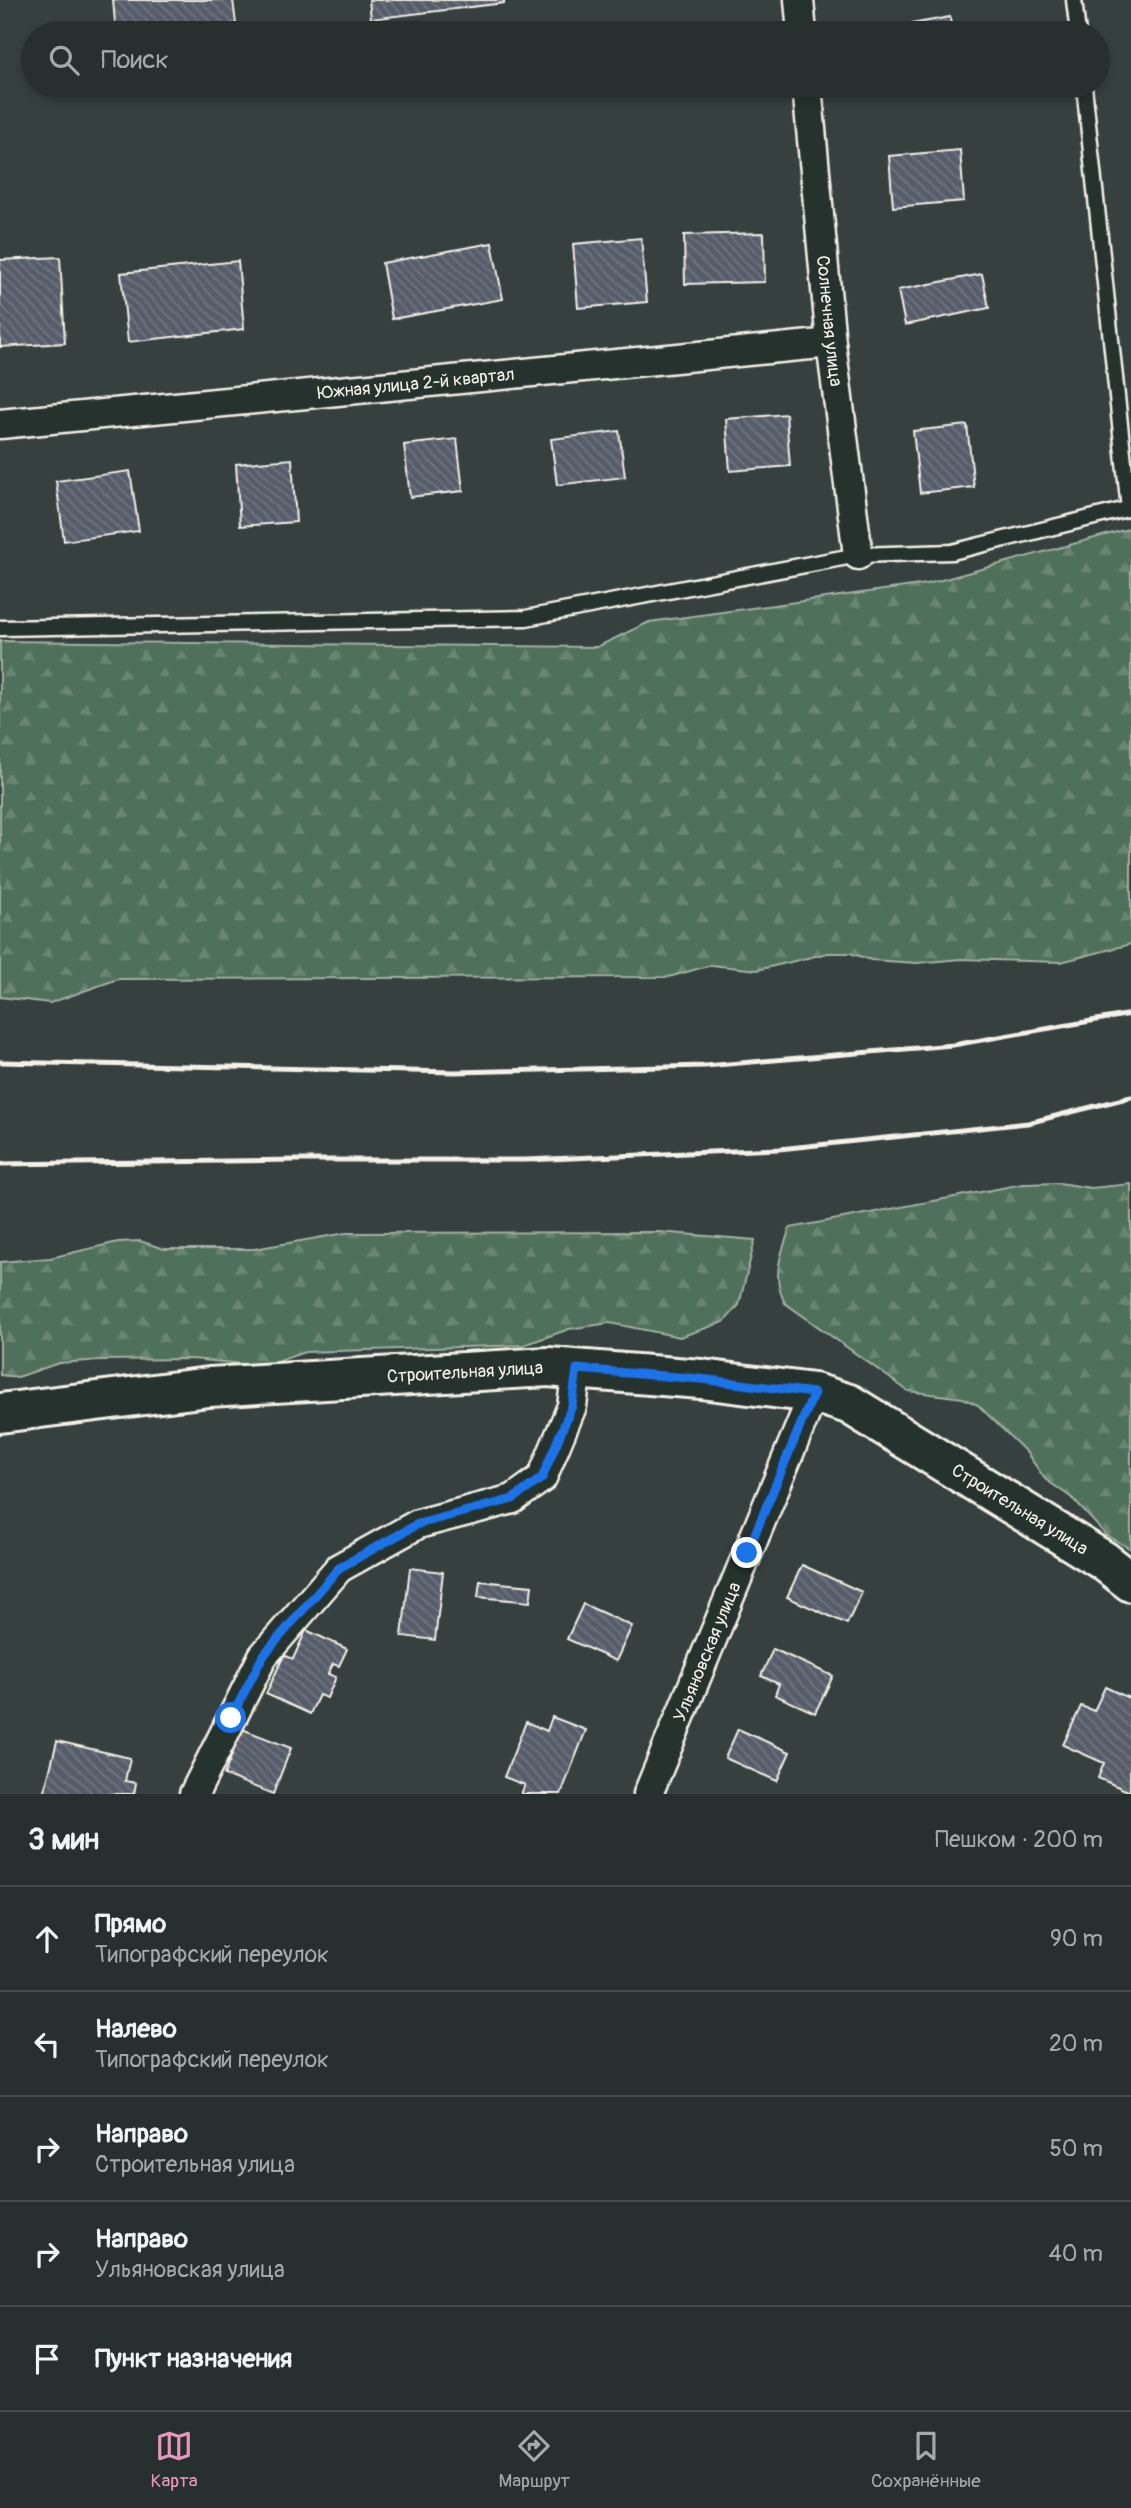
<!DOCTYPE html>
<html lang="ru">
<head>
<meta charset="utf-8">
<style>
  body { margin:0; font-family:Pangolin,sans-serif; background:#303837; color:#f1f3f6 }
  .stop { position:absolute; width:21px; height:21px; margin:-16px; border:5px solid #1a73e8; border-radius:50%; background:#fff }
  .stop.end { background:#1a73e8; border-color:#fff; box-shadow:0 2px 7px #0008 }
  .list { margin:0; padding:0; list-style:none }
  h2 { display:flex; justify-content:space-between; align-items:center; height:91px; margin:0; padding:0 28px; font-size:30px }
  h2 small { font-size:23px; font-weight:400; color:#a5a9aa }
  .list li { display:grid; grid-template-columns:46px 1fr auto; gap:21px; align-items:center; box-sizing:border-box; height:105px; padding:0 28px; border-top:2px solid #444b4b }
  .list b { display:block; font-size:26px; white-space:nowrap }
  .list p { margin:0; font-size:23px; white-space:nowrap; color:#a5a9aa }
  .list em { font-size:23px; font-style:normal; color:#a5a9aa }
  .icon { flex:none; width:38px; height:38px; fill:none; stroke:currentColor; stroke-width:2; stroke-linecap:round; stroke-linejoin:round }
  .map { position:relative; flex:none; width:1131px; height:1794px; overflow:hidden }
  .search { position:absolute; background:#28302f; box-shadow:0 4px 10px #0003; left:21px; right:21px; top:21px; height:77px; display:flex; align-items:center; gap:18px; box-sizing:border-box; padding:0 24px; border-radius:38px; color:#a5a9aa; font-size:26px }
  .sheet { height:616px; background:#28302f }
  nav { display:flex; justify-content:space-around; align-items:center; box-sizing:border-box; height:98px; border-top:2px solid #444b4b; background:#28302f; font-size:19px; color:#a5a9aa }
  nav a { display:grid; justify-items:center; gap:4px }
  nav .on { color:#e797bd }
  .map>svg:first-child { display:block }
</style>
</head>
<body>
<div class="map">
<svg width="1131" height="1794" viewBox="0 0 1131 1794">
  <defs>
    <pattern id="forest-firs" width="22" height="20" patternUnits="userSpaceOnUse" patternTransform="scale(1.75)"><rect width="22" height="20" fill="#50715b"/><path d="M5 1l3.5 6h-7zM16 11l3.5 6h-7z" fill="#6a8673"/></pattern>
    <pattern id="building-back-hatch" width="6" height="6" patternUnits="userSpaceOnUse" patternTransform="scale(1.75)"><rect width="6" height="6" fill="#575d6a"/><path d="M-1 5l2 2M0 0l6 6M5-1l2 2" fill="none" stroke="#70757f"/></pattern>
  </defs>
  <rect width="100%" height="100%" fill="#35403f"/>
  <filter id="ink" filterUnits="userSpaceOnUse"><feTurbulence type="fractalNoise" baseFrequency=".0143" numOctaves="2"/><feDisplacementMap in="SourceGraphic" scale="14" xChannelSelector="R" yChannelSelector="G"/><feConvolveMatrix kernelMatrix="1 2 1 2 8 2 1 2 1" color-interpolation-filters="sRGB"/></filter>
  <g filter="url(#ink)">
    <g fill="url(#forest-firs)" stroke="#a2b1a2" stroke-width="2">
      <path d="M1131,528v416l-70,18 -100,-3 -44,4 -46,-3 -21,-7h-22l-71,17 -46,-5 -42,12 -551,2 -68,24 -50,-6v-356l597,6 52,-25 278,-38z"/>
      <path d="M1059,1183l32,5 40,-4v365l-25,-14 -34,-37 -27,-19 -19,-27 -48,-47 -15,-7 -55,-7 -123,-88c-14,-27 -4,-49 5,-75l233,-44z"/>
      <path d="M658,1232l97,8 -16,65 -15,17 -44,15 -70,-14 -41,6 -45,16 -219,7 -42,14 -71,-7 -90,1 -43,3 -41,14 -18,-2v-113l50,-4 68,-16 22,-1 24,8h90l92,-16z"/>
    </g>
    <g fill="url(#building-back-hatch)" stroke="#f4f1e8" stroke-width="2">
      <path d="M113,0h120l3,24 -81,9h-39z"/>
      <path d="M369,0h135v3l-133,16z"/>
      <path d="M950,17l2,16h-62l-1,-5z"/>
      <path d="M960,150l4,51 -71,6 -4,-51z"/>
      <path d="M764,233l1,49 -80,2 -1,-49z"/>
      <path d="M641,238l6,64 -69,6 -5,-64z"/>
      <path d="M492,243l11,56 -111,20 -10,-56z"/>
      <path d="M60,257l5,86 -65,4v-87z"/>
      <path d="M238,261l6,68 -116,13 -7,-69z"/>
      <path d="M982,274l7,34 -84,17 -7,-35z"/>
      <path d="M786,414l4,52 -60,5 -4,-52z"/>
      <path d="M967,425l7,62 -54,6 -7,-62z"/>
      <path d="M619,431l6,46 -68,8 -6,-46z"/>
      <path d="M457,439l6,52 -53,6 -6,-52z"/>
      <path d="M292,459l4,63 -56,4 -4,-62z"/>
      <path d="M130,471l9,60 -75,10 -8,-60z"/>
      <path d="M802,1565l60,27 -15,32 -60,-27z"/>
      <path d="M410,1568l33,4 -8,68 -33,-4z"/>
      <path d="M480,1581l52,5 -2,16 -52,-5z"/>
      <path d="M583,1604l49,22 -16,35 -49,-22z"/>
      <path d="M306,1630l41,19 -8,17 -6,-2 -5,10 8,3 -9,21 -8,-3 -9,19 -44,-20 18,-39 9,4z"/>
      <path d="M773,1649l60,27 -18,37 -40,-18 4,-11 -18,-8z"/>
      <path d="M1105,1687l26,12 -1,93 -32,-14 6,-15 -41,-18 18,-39 13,5z"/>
      <path d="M552,1717l34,13 -25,64h-40l4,-9 -21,-8 22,-55 21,9z"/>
      <path d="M242,1729l49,19 -18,46 -49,-19z"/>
      <path d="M738,1729l52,23 -13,29 -52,-23z"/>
      <path d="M57,1741l73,17 -5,23 11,2 -2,11h-90z"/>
    </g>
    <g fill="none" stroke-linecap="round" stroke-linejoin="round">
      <g stroke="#f4f1e8" stroke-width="19">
        <g id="lane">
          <path d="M1074,0l4,33"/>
          <path d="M1084,86l45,423"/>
          <path d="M0,628l526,-10 332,-63 94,-3 179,-44"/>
        </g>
      </g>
      <g stroke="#f4f1e8" stroke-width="33">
        <g id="street">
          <path d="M799,0l3,33"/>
          <path id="s1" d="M807,86l24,257 27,212"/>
          <path id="s2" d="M0,424l831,-81"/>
          <path d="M194,1794l69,-138 76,-88 79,-44 95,-25 29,-21 30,-72 5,-37"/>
          <path id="s3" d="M648,1794l166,-401"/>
        </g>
      </g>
      <g stroke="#f4f1e8" stroke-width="44">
        <g id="secondary">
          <path id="s4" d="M0,1413l209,-26 339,-20 153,12 113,14 35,11 255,157 27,21"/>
        </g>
      </g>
      <use href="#lane" stroke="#26332d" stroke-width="14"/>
      <use href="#street" stroke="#26332d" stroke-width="28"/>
      <use href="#secondary" stroke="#26332d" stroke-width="38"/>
      <g stroke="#f4f1e8" stroke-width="5">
        <path d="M0,1062l455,10 250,-6 248,-21 178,-31"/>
        <path d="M0,1164l298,-4h228l253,-11 249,-26 103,-26"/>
      </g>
    </g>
  </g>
  <g fill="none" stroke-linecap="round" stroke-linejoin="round" filter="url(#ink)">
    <path stroke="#1a73e8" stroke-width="9" d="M231,1718l32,-62 76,-88 79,-44 95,-25 29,-21 30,-72 5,-37 124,10 113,14 -67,160"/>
  </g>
  <g text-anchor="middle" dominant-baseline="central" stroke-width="6" stroke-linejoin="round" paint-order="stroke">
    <g font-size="18" fill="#f4f1e8" stroke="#26332d">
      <text stroke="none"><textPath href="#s1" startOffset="236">Солнечная улица</textPath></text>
      <text stroke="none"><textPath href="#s2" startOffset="418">Южная улица 2-й квартал</textPath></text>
      <text stroke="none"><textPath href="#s4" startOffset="467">Строительная улица</textPath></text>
      <text stroke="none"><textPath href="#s4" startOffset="1055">Строительная улица</textPath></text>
      <text stroke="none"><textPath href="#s3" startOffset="154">Ульяновская улица</textPath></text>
    </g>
  </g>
</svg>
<div class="stop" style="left:231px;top:1718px"></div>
<div class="stop end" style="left:747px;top:1553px"></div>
<div class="search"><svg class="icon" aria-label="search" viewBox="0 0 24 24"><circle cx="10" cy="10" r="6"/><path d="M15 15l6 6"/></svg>Поиск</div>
</div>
<section class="sheet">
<h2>3 мин<small>Пешком · 200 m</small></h2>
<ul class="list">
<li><svg class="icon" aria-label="ahead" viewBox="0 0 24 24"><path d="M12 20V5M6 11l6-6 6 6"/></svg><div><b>Прямо</b><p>Типографский переулок</p></div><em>90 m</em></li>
<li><svg class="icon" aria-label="left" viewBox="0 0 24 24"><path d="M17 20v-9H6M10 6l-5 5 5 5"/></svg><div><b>Налево</b><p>Типографский переулок</p></div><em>20 m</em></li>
<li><svg class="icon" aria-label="right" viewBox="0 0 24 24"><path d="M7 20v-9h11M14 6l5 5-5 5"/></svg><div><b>Направо</b><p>Строительная улица</p></div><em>50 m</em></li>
<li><svg class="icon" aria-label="right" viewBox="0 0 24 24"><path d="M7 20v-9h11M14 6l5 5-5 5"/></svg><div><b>Направо</b><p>Ульяновская улица</p></div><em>40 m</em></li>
<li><svg class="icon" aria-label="arrive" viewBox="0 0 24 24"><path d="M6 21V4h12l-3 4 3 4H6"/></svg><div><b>Пункт назначения</b></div></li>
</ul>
</section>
<nav>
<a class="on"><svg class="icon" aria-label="map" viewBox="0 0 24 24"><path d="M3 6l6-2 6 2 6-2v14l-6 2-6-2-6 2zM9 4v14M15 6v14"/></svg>Карта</a>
<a><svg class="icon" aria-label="directions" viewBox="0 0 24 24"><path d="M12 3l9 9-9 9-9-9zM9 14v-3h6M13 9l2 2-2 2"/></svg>Маршрут</a>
<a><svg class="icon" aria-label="saved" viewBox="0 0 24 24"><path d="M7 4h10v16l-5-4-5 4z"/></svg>Сохранённые</a>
</nav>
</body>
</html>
